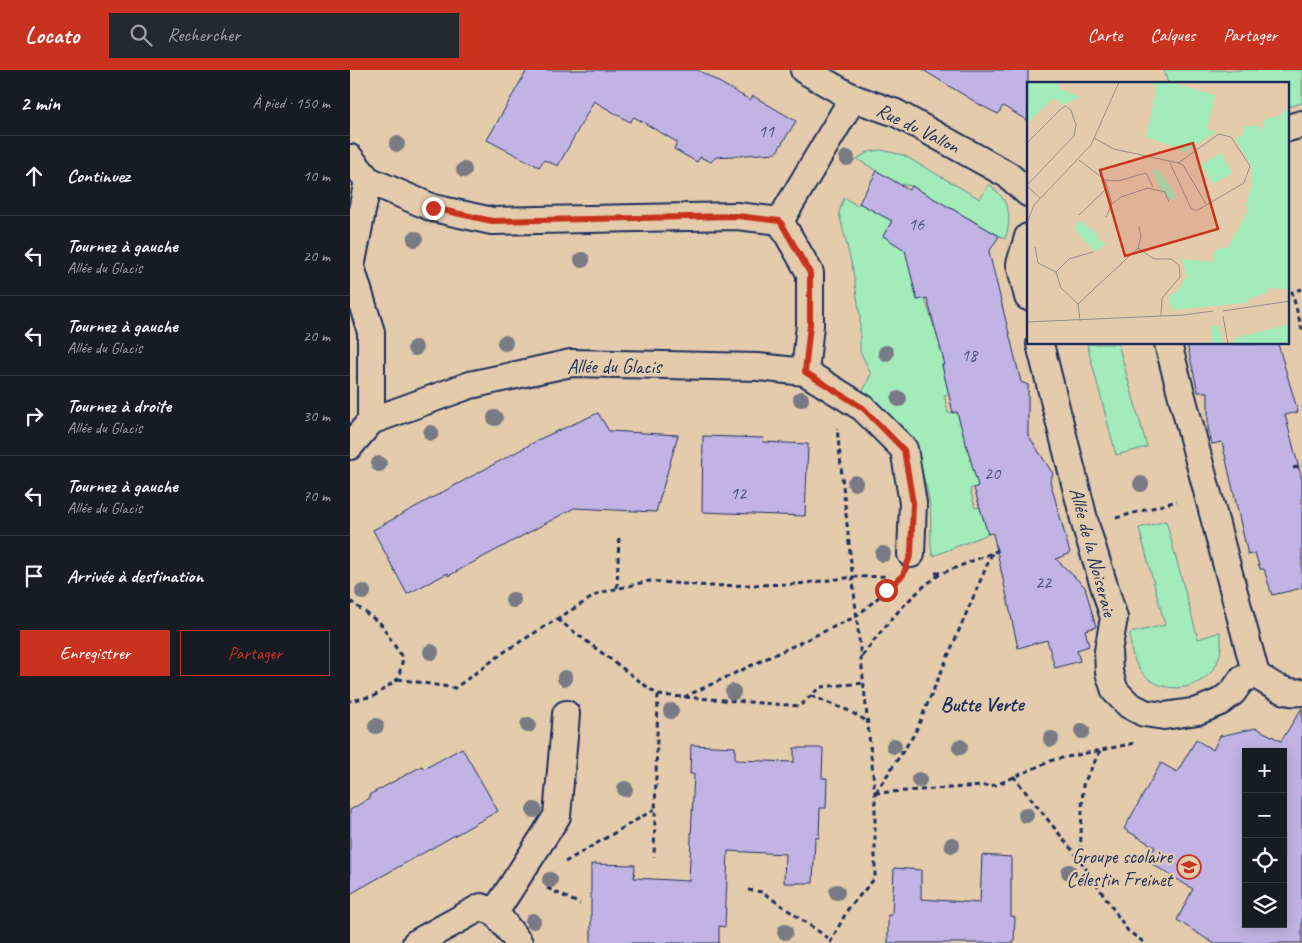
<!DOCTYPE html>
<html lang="fr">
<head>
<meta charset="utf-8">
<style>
  body { margin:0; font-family:Caveat,sans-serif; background:#242831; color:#f1f3f6 }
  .controls { position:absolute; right:15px; bottom:15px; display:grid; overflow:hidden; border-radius:0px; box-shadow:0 2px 12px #0003 }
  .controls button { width:45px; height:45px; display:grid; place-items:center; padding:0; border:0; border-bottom:1px solid #363941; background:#171b24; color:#f1f3f6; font:25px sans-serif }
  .stop { position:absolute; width:15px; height:15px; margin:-11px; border:4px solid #c8321e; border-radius:50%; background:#fff }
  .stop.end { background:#c8321e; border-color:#fff; box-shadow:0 1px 5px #0008 }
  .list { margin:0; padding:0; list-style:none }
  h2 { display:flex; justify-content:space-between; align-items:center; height:65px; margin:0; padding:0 20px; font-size:21px }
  h2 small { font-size:16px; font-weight:400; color:#9ea1a6 }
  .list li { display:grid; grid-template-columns:32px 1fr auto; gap:15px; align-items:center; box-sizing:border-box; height:80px; padding:0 20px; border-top:1px solid #363941 }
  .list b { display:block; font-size:19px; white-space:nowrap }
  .list p { margin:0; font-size:16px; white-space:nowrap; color:#9ea1a6 }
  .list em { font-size:16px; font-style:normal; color:#9ea1a6 }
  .actions { display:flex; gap:10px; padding:15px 20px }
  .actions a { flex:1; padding:11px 0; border:1px solid #c8321e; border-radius:0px; text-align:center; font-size:18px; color:#c8321e }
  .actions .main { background:#c8321e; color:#fff }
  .icon { flex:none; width:28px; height:28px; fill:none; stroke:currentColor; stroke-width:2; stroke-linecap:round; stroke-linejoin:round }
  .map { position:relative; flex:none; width:952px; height:873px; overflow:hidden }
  header { display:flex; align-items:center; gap:30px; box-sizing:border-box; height:70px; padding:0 25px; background:#c8321e; color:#fff }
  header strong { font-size:24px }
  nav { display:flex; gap:28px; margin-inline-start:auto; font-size:18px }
  .search { width:350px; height:45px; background:#242831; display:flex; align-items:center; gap:12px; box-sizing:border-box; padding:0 18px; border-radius:0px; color:#9ea1a6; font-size:19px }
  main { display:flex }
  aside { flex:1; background:#171b24 }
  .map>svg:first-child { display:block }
</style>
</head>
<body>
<header>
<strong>Locato</strong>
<div class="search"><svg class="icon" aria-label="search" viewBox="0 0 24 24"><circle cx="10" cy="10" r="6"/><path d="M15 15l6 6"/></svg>Rechercher</div>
<nav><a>Carte</a><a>Calques</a><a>Partager</a></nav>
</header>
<main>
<aside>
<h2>2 min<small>À pied · 150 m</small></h2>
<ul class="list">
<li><svg class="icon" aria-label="ahead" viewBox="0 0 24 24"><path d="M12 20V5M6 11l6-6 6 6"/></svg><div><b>Continuez</b></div><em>10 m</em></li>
<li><svg class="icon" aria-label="left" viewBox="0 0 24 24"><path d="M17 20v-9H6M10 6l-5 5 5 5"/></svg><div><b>Tournez à gauche</b><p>Allée du Glacis</p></div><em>20 m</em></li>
<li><svg class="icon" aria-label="left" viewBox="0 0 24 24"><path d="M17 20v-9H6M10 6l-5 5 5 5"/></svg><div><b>Tournez à gauche</b><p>Allée du Glacis</p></div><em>20 m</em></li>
<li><svg class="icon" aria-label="right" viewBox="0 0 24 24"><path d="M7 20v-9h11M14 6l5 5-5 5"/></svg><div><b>Tournez à droite</b><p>Allée du Glacis</p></div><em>30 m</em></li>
<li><svg class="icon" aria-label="left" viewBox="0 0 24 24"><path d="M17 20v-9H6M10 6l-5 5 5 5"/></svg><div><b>Tournez à gauche</b><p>Allée du Glacis</p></div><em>70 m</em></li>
<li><svg class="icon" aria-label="arrive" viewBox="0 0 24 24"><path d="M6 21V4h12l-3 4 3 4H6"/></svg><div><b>Arrivée à destination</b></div></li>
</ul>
<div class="actions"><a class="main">Enregistrer</a><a>Partager</a></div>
</aside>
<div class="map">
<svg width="952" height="873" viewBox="0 0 952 873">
  <rect width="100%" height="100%" fill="#e4cbac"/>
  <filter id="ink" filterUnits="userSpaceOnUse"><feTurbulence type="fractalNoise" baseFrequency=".02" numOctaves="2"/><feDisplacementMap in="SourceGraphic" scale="10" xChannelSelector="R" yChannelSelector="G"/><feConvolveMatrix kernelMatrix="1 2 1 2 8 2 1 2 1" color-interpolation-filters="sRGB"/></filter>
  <g filter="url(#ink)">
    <g fill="#a3ebb9" stroke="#5f8d8c">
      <path d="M814,0h138v33l-14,4v-23h-120z"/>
      <path d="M531,80l22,5 77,44 9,-15c20,17 24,31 16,55l-93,-53 -13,-2 -42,-25 11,-7z"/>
      <path d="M494,127l13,9 2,-3 33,18 -9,15 27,16 24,75 9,-3 5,40 -6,1 7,29 -5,1 4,18 9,-1 22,74 -9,3 5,19 5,-1 8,27 -55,22c-4,-11 -1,-36 -3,-50 -6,-47 -33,-84 -67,-115l8,-17 -11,-23v-35l-7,-46 -14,-57z"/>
      <path d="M737,274h31l29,103 -31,8z"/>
      <path d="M816,451l32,118 22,-7c13,67 -91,81 -90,1l35,-8 -26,-97z"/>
    </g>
    <g fill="#c1b4e5" stroke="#1b2f5e" fill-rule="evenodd">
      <path d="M177,0h171l52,30 3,-4 43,25 -20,32 -60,4 -5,5 -11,-5 -3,5 -23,-13 3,-7 -43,-25 -4,5 -36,-21 -36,65 -14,-6 -5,7 -52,-27z"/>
      <path d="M573,0h105v51l-25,-15 -5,8 -16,-8z"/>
      <path d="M527,101l32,19 3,-4 87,50 -10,16 32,130 7,3v50l25,39 -3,7 20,72 -14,6 29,28 11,40 -11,3 4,16 -12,4 3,11 -25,7 -8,-28 -29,8 -25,-115 -5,1 -14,-46 4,-2 -21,-74 -4,1 -11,-48h3l-18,-67 -10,2 -12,-50 -22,-14 9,-15 -33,-18z"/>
      <path d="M837,274h91l20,68 -13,3 17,65v108l-30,7 -8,-26h-4l-5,-16 -7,2 -26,-113 -10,2 -4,-16v-36h-10z"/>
      <path d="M248,343l11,18 69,4 -22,77 -82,-4 -126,68v-3l-41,21 -34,-64 171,-93z"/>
      <path d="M353,366l61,2 -1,4 45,2 -3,72 -103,-4z"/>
      <path d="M952,638v235h-89l-36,-23 16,-31 -46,-28 8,-14 -31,-18 37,-66 16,9 19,-32 17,10 7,-14 36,-8 25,13zM896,682h37v172h-37z"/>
      <path d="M341,675l44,2v13l59,2v-14h29l-1,30h5l-1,30h-6l-1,30h-4l-2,45h-29l1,-29 -57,-3 -3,76 -6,-1v17h-128v-79l44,1 -1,13 55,3 5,-107h-4z"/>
      <path d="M112,678l36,63 -148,83v-84l20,-12 -1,-3 53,-29 2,3z"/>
      <path d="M632,785l29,2v59l4,1 -1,26h-126v-28h4l2,-47 27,2v29l59,4z"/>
    </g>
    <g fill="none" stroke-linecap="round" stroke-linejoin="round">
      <g stroke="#1b2f5e" stroke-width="30">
        <g id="street">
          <path d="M454,0l49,28 43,15 112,62 20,18"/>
          <path d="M938,58l14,-4"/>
          <path d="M0,88l18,22 65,28 59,13 245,-5 43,5"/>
          <path d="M18,110l-17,87 20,65v89"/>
          <path d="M430,151l30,52v52l-5,47"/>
          <path d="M430,151l73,-123"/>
          <path d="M678,167l-8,27 8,33"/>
          <path d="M690,274l46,183 28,91 -6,33 1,21 6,19 14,14 15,8 20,3 34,-5 22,-9 13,-10 9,-13 14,-4"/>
          <path d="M818,274l88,331c14,9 29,20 46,17"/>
          <path d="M0,376l21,-25 99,-36 101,-22 187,4 47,5 58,36 41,41 9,54 -2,51"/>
          <path d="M145,842l62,-96 9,-102"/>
          <path d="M66,873l65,-36 14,5 24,31"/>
        </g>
      </g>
      <g stroke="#1b2f5e" stroke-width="3" stroke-dasharray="5 4" stroke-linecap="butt">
        <path d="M952,219l-10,3 10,38"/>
        <path d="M943,398l9,-2"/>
        <path d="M766,448l61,-17"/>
        <path d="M585,503h8l56,-23"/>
        <path d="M267,518l2,-52"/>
        <path d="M0,531l31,23 22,35 -5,20 -24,17 -24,5"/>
        <path d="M207,549l101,76 -4,162"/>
        <path d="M512,586c24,-31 47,-61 80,-83"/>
        <path d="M48,609l57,9 52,-38 92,-57 50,-12 61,5 87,-2 57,-7 35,-1"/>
        <path d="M308,625l142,11 20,-19 44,-4"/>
        <path d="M461,626l36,14 18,10"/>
        <path d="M334,627l173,-81 40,-35"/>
        <path d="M663,706l67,84 48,71 17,12"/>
        <path d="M526,722l39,-59 78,-182"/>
        <path d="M525,723l121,-8 57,-25 82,-17"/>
        <path d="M730,790l3,-75 17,-34"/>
        <path d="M215,792l90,-53"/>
        <path d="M197,818l33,16"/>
        <path d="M398,820l14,2 69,48"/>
        <path d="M480,873l18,-34 27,-31v-85l-38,-365"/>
      </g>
      <use href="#street" stroke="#e4cbac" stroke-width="26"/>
    </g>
    <g fill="#797a84">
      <circle cx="47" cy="74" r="8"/>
      <circle cx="497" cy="88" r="8"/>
      <circle cx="114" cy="100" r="8"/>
      <circle cx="65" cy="169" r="8"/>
      <circle cx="232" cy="190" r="8"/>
      <circle cx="155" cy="273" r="8"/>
      <circle cx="65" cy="278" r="8"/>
      <circle cx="536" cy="283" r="8"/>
      <circle cx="451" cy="329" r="8"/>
      <circle cx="549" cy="329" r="8"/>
      <circle cx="145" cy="348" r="8"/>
      <circle cx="81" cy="363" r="8"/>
      <circle cx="29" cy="394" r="8"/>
      <circle cx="505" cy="413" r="8"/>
      <circle cx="791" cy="414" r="8"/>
      <circle cx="533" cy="484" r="8"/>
      <circle cx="13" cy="522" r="8"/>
      <circle cx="163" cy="530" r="8"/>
      <circle cx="81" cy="582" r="8"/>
      <circle cx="215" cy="608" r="8"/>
      <circle cx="383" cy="622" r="8"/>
      <circle cx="321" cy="641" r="8"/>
      <circle cx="178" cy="655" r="8"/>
      <circle cx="26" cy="656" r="8"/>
      <circle cx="732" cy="661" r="8"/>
      <circle cx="701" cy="669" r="8"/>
      <circle cx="544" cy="676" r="8"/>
      <circle cx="610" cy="677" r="8"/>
      <circle cx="569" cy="710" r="8"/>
      <circle cx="275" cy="719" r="8"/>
      <circle cx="184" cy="740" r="8"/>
      <circle cx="676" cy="745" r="8"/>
      <circle cx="602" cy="775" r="8"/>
      <circle cx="719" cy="802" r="8"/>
      <circle cx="200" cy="810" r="8"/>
      <circle cx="487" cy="822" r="8"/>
      <circle cx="183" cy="851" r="8"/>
      <circle cx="435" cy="862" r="8"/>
    </g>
  </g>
  <g fill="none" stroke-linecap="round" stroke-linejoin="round" filter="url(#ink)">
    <path stroke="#c8321e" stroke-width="6" d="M83,138l59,13 245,-5 43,5 30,52v52l-5,47 58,36 41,42 9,53 -2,51 -8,21 -17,15"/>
  </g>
  <defs>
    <g id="school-ring" transform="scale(1.25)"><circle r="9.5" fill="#e4cbac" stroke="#c8321e" stroke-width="1.5"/><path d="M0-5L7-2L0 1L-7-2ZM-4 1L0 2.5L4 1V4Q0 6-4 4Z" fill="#c8321e"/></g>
  </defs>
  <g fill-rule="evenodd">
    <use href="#school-ring" x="839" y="797"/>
  </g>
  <g text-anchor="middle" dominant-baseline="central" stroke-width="4.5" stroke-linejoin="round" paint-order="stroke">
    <g font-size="18" fill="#445080">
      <text x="416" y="61">11</text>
      <text x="566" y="154">16</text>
      <text x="619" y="285">18</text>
      <text x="642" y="403">20</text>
      <text x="388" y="423">12</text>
      <text x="693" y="512">22</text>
    </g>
    <g font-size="20" fill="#1b2f5e" stroke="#e4cbac">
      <text transform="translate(568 58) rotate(26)">Rue du Vallon</text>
      <text x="264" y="296">Allée du Glacis</text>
      <text transform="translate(743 482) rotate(75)">Allée de la Noiseraie</text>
    </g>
    <g font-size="20" fill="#1b2f5e" stroke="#e4cbac" text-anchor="end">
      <text x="822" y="786">Groupe scolaire<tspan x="822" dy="23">Célestin Freinet</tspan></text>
    </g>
    <g font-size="21" font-weight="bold" fill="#1b2f5e" stroke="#e4cbac">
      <text x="632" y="634">Butte Verte</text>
    </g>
  </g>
  <g transform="translate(677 12)">
    <rect width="262" height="262" fill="#e4cbac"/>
    <path d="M0,0h31l2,7 20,8 -17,8 -9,-7 -27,25zM122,0h20l46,13 -8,35 10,1 -34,22 -4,-8 -4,2 -29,-10 11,-51zM262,25v189l-3,-7 -16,-1 -5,6 -17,5 -2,4 -75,7 -2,-16 7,-1 11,-17 -5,-17 31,3 2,-12 13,-3 20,-36 -2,-6 6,-21v-17l-17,-28 7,-4 4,-9h13l2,5 4,-12 14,-3zM194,71l11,20 -19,11 -12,-19zM125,86l8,4 13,18 3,7 -5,4 -12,-14zM54,139l15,12 3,8 -3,3 4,-3 6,2 -10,9 -21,-22v-6zM262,239v23h-55l1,-6 51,-13zM185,243l7,2 4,15 -3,2h-8z" fill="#a3ebb9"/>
    <path fill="none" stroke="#948d8d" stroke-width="1" d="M67,56l20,11 64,14M0,61l33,-33 5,-4 6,4 5,15 -2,11 -47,49M52,78l26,20 13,1 28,-8M143,81l21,45 5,3 48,-28 6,-17 -19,-29 -12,-3 -41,29M151,81l5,2 23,39M119,91l7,14M78,98l7,24M0,104l13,12M52,133l27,-26M79,135l6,-13 9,-7 27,-9 17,4 4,10M0,141l7,-18 57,-60 28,-63M8,165l3,16 18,9 5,16 17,16 2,17M111,166l16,11h17l8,6 1,12 -18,21 -1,18M111,166l3,-11 -2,-10M29,190l13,-13 24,-7M51,222l60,-56M196,229l67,-10M196,234l5,28M0,240l157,-7 29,-4"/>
    <path fill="#c8321e" fill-opacity="0.15" stroke="#c8321e" stroke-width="2.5" d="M166,61l25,86 -93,27 -25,-86z"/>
    <rect width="262" height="262" fill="none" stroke="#1b2f5e" stroke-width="2.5"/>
  </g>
</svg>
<div class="controls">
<button>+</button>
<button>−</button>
<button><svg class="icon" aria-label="locate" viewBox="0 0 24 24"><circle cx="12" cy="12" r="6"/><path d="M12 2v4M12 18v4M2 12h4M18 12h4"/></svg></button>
<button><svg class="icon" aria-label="layers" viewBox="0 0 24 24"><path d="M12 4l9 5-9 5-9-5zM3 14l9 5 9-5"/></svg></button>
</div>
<div class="stop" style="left:536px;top:520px"></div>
<div class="stop end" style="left:83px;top:138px"></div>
</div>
</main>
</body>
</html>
